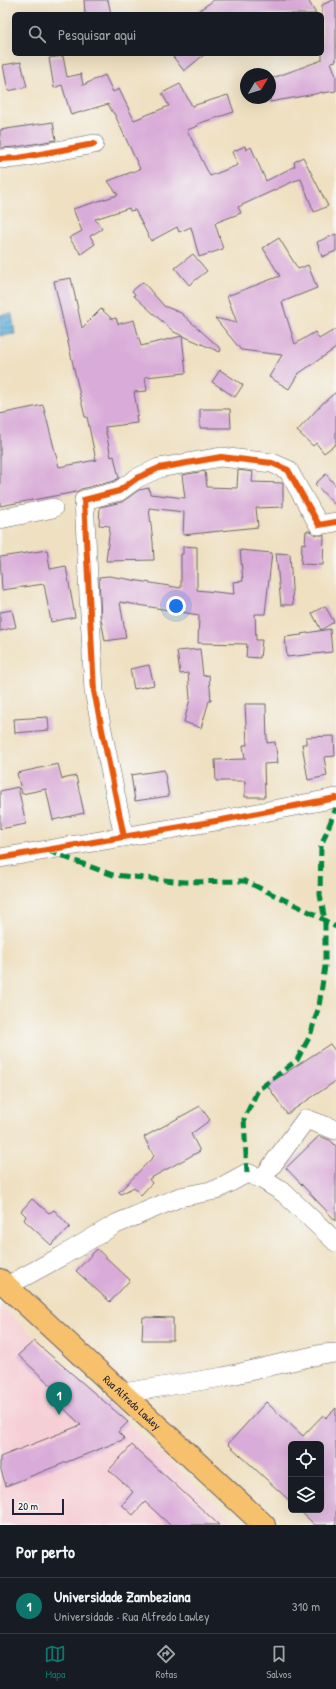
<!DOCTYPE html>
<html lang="pt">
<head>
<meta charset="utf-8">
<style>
  body { margin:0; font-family:"Patrick Hand",sans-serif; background:#20242c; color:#f1f3f6 }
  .controls { position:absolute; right:12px; bottom:12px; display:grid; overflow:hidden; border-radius:6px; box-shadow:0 4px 16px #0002 }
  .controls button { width:36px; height:36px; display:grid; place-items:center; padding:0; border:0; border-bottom:1px solid #363941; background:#171b24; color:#f1f3f6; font:20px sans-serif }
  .compass { position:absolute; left:240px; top:68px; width:36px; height:36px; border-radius:50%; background:#171b24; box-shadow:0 4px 16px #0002; rotate:52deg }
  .scale { position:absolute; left:12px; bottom:10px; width:52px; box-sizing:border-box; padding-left:4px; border:2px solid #22223b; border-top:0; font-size:11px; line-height:14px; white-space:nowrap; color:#22223b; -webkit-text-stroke:3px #f6f6f2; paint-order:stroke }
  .you { position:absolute; left:176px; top:606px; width:14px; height:14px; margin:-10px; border:3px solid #fff; border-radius:50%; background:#1a73e8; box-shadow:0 0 0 6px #1a73e833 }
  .badge { display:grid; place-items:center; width:26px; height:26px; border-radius:50%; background:#0f766e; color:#fff; font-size:13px; font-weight:700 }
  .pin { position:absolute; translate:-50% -33px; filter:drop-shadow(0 1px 2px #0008) }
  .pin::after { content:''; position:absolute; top:21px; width:14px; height:12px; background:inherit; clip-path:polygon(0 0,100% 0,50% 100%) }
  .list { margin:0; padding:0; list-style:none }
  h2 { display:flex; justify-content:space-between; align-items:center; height:52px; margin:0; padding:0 16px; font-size:17px }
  h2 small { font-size:13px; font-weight:400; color:#9ea1a6 }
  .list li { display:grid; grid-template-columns:26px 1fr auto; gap:12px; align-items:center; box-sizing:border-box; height:56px; padding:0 16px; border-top:1px solid #363941 }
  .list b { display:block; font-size:15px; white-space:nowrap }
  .list p { margin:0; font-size:13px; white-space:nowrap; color:#9ea1a6 }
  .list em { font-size:13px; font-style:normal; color:#9ea1a6 }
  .icon { flex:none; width:22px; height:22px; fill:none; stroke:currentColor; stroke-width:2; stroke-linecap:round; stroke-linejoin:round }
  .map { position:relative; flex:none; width:336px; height:1525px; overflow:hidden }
  .search { position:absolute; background:#171b24; box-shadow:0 4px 16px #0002; left:12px; right:12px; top:12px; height:44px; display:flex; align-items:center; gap:10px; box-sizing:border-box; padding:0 14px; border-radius:6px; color:#9ea1a6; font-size:15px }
  .sheet { height:108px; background:#171b24 }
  nav { display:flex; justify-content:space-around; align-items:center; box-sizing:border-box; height:56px; border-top:1px solid #363941; background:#171b24; font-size:11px; color:#9ea1a6 }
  nav a { display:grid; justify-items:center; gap:2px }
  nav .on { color:#0f766e }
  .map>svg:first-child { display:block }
</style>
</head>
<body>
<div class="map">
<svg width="336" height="1525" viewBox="0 0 336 1525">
  <defs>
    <pattern id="water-rules" width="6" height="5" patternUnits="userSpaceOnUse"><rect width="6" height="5" fill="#62b0dc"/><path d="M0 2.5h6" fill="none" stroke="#508fb4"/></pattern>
  </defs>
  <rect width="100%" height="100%" fill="#f6f6f2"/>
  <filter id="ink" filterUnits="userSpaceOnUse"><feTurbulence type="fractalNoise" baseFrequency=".025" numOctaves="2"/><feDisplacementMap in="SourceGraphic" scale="8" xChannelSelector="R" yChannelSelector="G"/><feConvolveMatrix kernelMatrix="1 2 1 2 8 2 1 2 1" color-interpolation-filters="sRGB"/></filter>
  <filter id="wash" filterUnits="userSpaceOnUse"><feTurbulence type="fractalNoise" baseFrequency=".012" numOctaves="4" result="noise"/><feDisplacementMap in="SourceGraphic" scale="16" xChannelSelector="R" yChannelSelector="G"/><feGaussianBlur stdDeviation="0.9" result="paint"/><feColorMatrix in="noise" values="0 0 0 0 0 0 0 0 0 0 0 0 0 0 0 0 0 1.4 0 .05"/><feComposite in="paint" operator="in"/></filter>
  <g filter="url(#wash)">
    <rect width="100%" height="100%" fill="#efe0c1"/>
    <path fill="#f6cfd6" d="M0,1305l238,220h-238z"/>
    <path fill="url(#water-rules)" stroke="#42698c" d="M12,314l3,20 -15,2v-21z"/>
    <g id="blocks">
      <g fill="#d9abd8">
        <path d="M84,0h24l3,14h-26z"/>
        <path d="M214,0h94l8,14h-122z"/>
        <path d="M333,0h3v61l-5,1 5,14v15l-14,2v-1l-7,2 -45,8v-23l52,-19v-55z"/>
        <path d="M171,54h34l-21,17z"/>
        <path d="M63,56l4,21 14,-3 2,11 22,-10 8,17 6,-3 15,31 35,-14 -7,-13 18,-9 12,22 36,-11 6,17 -37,12 1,2 -11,4 23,46 28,-11 -6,-13 13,-6 1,4 5,-3 15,34 29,-15 -1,-4 9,-5 25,49 -14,6 -13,-33 -7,2 -56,26 3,6 -26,10 8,26 -24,8 -8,-30 -12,5 -2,-5 -26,14 -16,-31 -5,1 -1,-3 -34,11 7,10 -12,7 5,8 -14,10 -12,-16 13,-7 -9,-22 45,-14 -10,-14 32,-12 -26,-56h-1l-5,-9 -37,11 -9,-30 -8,3 -5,-30z"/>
        <path d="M21,62l6,25 -19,4 -5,-26z"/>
        <path d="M53,122l3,18 -40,7 -16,1v-18z"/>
        <path d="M336,234v17l-14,6 -5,-15z"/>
        <path d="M279,238l19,31 10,-4 9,23 -35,14 13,42 20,-12 4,7 17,-10v19l-38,26 -9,15 -20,-12 13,-22 -41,-5 -26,-32 22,5 -10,-27 53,-20 -17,-28z"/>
        <path d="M193,254l14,17 -18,14 -14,-17z"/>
        <path d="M71,278l11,50 19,-19 11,10 4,-1 2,6 16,-4 7,26 41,-10 4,37 -41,4 2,14 -13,1 4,23h-2l1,8 -32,4 6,30 3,-1 5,22 -5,3 -33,8 -5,3 -76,14v-92l43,-9 16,62 37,-7 -9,-43h-2l-31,-136z"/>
        <path d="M143,282l21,24 17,7 40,36 -1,3 -46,-20 -40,-36 1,-2 -3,-3z"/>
        <path d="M220,370l23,15 -8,12 -23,-15z"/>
        <path d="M336,392v52l-12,9 -8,-10 -3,3 -16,-15 26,-28z"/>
        <path d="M200,409h30l1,19h-31z"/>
        <path d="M238,470l15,2 -1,10 31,1v24l-27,1 2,19 -75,8 1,-23 -35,-4 4,34 1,18 -48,1 4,-35 -11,-1 1,-18 22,-5 17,-12 10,-2 1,6 35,4 -3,-23 23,-4 2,16 30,1z"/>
        <path d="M326,474l10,12v20l-21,-22z"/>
        <path d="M306,531h4l5,4h9l-1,30 -22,-1 1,-21 3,1z"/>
        <path d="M183,546l14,1v43l37,4 -1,-12 10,-1 -3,-31 32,3 -7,61h-10l1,26h6l-2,18 -14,-1 1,-13 -49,-1 1,-28 -79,-13 6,36 -21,3 -4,-22 -2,-42 10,-1 72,12v-34h2z"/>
        <path d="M47,550l3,19 16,-3 9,51 -24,5 -7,-38 -42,6 -2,-33z"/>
        <path d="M276,553l14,1 3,51h-12z"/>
        <path d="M325,606l9,16 -13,8 -9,-17z"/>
        <path d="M12,610l4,17 -16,4v-19z"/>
        <path d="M330,629l2,23 -45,5 -2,-20 17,-2 -1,-1z"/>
        <path d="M200,649l3,27 6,-1 2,26h-2l-8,27 -17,-6 6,-23 -2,-26 -8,1 -3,-23z"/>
        <path d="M149,665l5,20 -20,4 -4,-20z"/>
        <path d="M245,704h21l1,39 8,-1 3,21 -14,1 1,33h-20v-16h-29l-1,-21 30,-1 -2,-14h4z"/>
        <path d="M48,717l1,13 -34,3 -1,-14z"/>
        <path d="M334,736l1,20 -11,1 3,19 -19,4 -6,-36h4v-7z"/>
        <path d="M58,764l4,15 14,-3 8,37 -31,7 -7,-31 -24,5 -5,-21z"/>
        <path d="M164,770l5,26 -34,5 -4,-26z"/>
        <path d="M18,787l8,37 -26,5v-38z"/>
        <path d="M330,1044l6,8v29l-49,33 -20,-29z"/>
        <path d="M200,1106l10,14 -19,14 9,17 -51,28 3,4 -11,12 -7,-8 -13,7 -2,-2 35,-36 -10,-19z"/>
        <path d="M319,1136l11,4 6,6v75l-50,-53z"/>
        <path d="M32,1199l17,14 5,-3 16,17 -19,18 -27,-25 2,-4 -5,-5z"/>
        <path d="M97,1249l33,31 -20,22 -34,-31z"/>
        <path d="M143,1317l30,1v22h-31z"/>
        <path d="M34,1341l94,81 -10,10 7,7 -119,47 -6,-19v-10l81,-32 -30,-29 4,-7 -37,-34z"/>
        <path d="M266,1402l37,34 20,-21 3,3 10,-10v117h-21l-16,-15h22v-66h-30v58l-63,-58z"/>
        <path d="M132,1445l87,80h-49l-25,-23 -12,13 -11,-10 11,-13 -24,-22z"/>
      </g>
    </g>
  </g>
  <g filter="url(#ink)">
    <use href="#blocks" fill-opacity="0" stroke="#6a646a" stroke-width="1"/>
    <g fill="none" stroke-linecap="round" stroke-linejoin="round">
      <g stroke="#6a646a" stroke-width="20">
        <g id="minor">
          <path d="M0,159l19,-1 75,-14"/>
          <path d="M0,519l53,-11"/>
          <path d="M124,837l-30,-146 -10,-191 35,-9 18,-13 22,-10 62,-11 51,6 16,7 31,55 17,-3"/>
          <path d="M0,858l222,-38 114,-22"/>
          <path d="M262,1179l44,-60 30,11"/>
          <path d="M7,1286l55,-30 54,-32 64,-27 36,-7 31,-17 15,6 22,14 52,49"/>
          <path d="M123,1393l100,-16 99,-23 14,-1"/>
        </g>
      </g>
      <g stroke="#6a646a" stroke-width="24">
        <g id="major">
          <path id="s1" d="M0,1280l264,245"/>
        </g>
      </g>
      <use href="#minor" stroke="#fff" stroke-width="19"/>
      <use href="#major" stroke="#f7c06c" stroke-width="22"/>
      <g stroke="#00873e" stroke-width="5" stroke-dasharray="10 5" stroke-linecap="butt">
        <path d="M48,851l65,24 71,7 61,-1 69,33 22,13"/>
        <path d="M247,1173l-3,-54 14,-29 39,-30 13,-24 9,-30 6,-40v-46l-5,-25 1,-49 15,-38"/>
      </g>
      <g stroke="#f6f6f2" stroke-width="8">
        <g id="cycleway">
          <path d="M0,159l19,-1 75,-14"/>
          <path d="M124,837l-30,-146 -10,-191 35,-9 18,-13 22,-10 62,-11 51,6 16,7 31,55 17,-3"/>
          <path d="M0,858l222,-38 114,-22"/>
        </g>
      </g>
      <use href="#cycleway" stroke="#e8590c" stroke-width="6"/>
    </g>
  </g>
  <g text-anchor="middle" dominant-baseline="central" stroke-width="3" stroke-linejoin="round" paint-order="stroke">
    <g font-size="11" fill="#22223b" stroke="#f6f6f2">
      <text stroke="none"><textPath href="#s1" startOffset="180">Rua Alfredo Lawley</textPath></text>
    </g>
  </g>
</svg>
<div class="controls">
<button><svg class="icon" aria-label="locate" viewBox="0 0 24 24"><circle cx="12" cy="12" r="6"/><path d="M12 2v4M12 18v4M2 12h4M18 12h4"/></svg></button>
<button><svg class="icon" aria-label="layers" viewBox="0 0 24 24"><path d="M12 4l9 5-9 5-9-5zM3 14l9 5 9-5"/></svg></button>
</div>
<svg class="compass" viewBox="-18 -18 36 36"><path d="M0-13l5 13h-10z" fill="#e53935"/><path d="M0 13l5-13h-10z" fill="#9ea1a6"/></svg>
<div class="scale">20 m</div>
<div class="you"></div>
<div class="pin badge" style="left:59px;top:1415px">1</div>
<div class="search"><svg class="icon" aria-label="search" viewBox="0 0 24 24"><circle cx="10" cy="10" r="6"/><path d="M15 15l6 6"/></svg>Pesquisar aqui</div>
</div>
<section class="sheet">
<h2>Por perto<small></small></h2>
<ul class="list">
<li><span class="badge">1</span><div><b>Universidade Zambeziana</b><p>Universidade · Rua Alfredo Lawley</p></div><em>310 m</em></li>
</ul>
</section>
<nav>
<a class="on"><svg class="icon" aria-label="map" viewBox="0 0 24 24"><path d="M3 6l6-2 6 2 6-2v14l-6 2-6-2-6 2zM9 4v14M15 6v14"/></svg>Mapa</a>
<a><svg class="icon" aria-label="directions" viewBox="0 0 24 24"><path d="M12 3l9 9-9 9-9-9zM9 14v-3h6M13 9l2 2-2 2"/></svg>Rotas</a>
<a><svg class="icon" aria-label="saved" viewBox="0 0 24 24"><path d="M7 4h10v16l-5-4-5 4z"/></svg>Salvos</a>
</nav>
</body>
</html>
